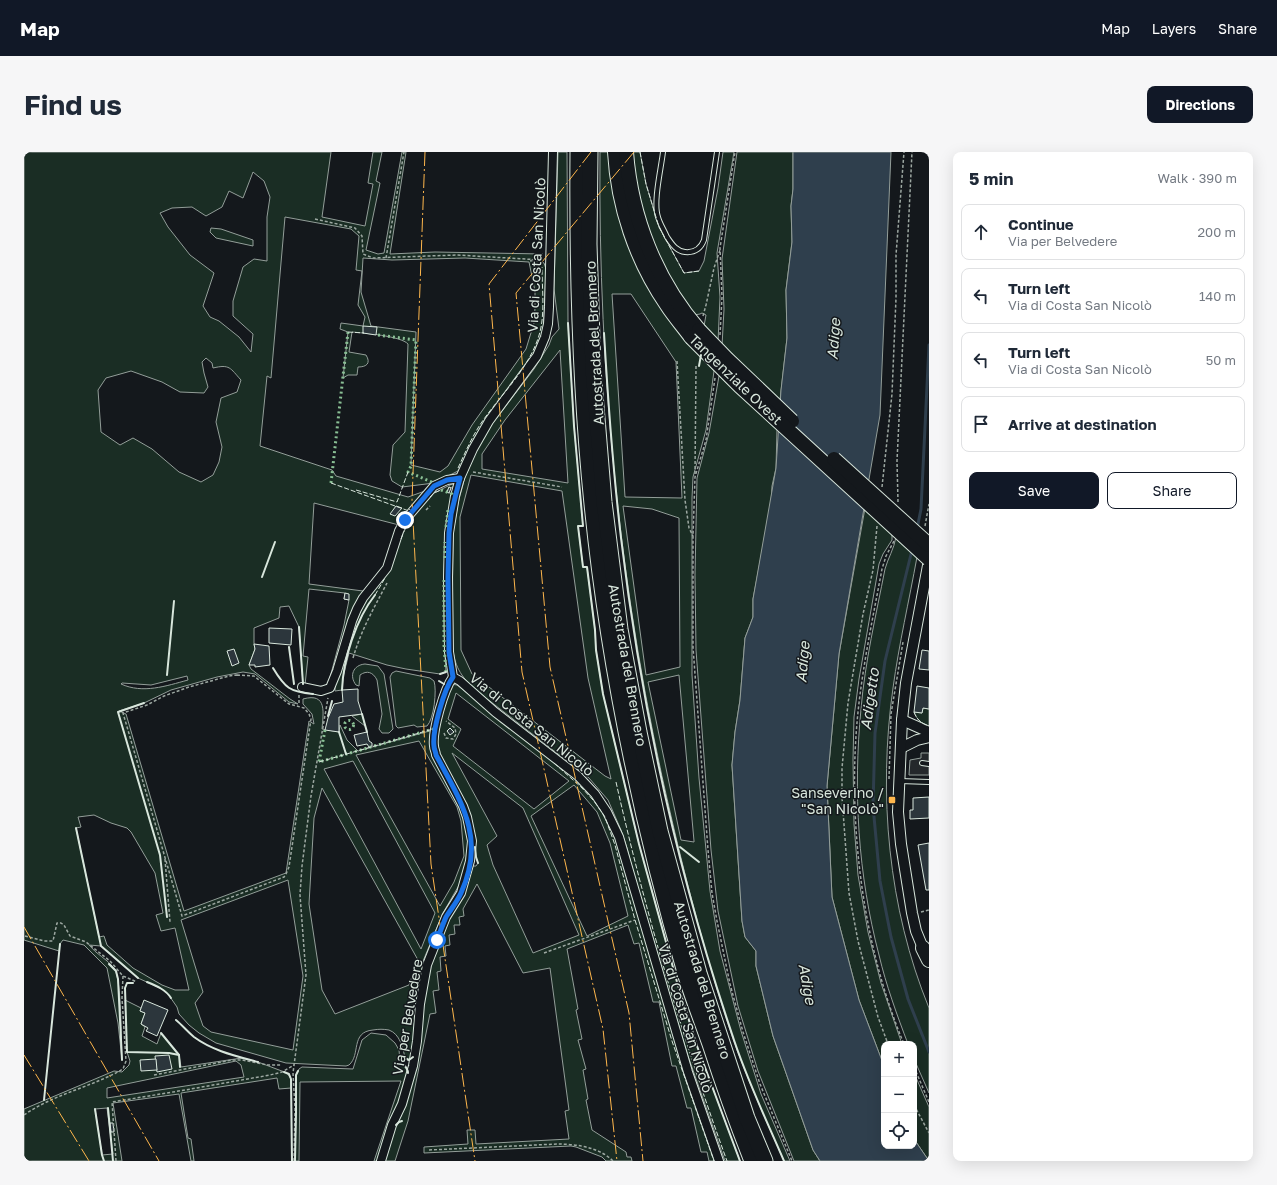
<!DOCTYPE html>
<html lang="en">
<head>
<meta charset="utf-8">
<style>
  body { margin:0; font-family:"Golos Text",sans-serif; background:#f6f6f7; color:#1f2937 }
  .controls { position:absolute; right:12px; bottom:12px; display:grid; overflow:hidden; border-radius:8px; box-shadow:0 4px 16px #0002 }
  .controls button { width:36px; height:36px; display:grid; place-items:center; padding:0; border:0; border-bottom:1px solid #e0e1e3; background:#fff; color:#1f2937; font:20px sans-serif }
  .stop { position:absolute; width:12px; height:12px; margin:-9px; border:3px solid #1a73e8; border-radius:50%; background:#fff }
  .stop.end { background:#1a73e8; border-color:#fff; box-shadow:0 1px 4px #0008 }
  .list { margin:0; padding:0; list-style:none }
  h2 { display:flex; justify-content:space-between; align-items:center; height:52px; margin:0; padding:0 16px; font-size:17px }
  h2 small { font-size:13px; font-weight:400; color:#747a83 }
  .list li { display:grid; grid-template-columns:26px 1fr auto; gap:12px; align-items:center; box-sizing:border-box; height:56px; margin:0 8px 8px; padding:0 8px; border:1px solid #e0e1e3; border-radius:8px }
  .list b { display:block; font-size:15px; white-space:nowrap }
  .list p { margin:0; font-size:13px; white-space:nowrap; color:#747a83 }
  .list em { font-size:13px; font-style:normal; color:#747a83 }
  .actions { display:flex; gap:8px; padding:12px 16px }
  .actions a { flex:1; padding:9px 0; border:1px solid #111827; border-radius:8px; text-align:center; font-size:14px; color:#111827 }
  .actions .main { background:#111827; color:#fff }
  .icon { flex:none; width:22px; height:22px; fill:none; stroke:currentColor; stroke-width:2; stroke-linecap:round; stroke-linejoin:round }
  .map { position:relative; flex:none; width:905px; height:1009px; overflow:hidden; border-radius:8px }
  header { display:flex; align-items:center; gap:24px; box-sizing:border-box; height:56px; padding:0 20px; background:#111827; color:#fff }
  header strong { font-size:19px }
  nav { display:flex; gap:22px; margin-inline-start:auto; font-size:14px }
  .intro { display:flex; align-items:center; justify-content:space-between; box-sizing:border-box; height:96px; padding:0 24px }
  h1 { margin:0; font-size:28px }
  .button { padding:10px 18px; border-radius:8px; background:#111827; color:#fff; font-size:14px; font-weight:700 }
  main { display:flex; gap:24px; padding:0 24px }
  aside { flex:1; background:#fff; border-radius:8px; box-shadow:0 4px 16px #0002 }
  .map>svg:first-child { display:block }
</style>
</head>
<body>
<header>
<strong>Map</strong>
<nav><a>Map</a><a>Layers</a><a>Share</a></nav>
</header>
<div class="intro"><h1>Find us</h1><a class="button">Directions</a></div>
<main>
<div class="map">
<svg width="905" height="1009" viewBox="0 0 905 1009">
  <rect width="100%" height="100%" fill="#14181c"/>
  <g fill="#1a2d24" stroke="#939e99" fill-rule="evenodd">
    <path d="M0,0h307l-9,65 43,9 8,-42 -5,-1 5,-31h9l-6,29 4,2 -14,67 12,4 6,-1 18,-101h4l-16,102 45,-2 108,2 -13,7h10l4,2 2,6 -2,48 -1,14 -3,8 -7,17 -48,65 -9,14 -18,36 -24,12 -32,4 -10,-6 -2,-6 3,-30 12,-13 3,-88c-7,-8 -45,-11 -56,-12l-3,20 17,3c5,8 1,12 -8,12l-1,8h-9l-5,3 5,-46 -8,-3 1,-6 22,3 2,-9 -7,-12 4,-34 -6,-1 3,-34 -8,-7 -66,-12 -14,161 -4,-2 -7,70 72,24 4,6 72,21 20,-7 -29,35 -85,-22 -5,81 54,7 -9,15 -19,64 -7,15 16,-60 5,-25 -5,-1 1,-6 -36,-4 -6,67 5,1 -3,28 -2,-1 -4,-57 -10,-21 -9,1 -1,11 -25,10v16l1,5 -6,16 2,4 39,30 8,5 -9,-2 -34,-28 -12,-2 -26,5 -46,13 -27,13 -25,8 7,3 58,197 102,-38 23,-152 5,3 -2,-10 -9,-10v-5c25,-7 20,15 19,30l17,3 1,-7 7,15 11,11 75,-21 -1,9 29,69 8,36 -7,36 -19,33 -22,53 2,3 -11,90 -5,1 -2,-2c-2,-10 -5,-24 -16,-28 -6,-1 -10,-1 -16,0 -23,2 -12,25 -24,35l-3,1 -60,-3 -70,-20 -17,-10 -10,-8 -10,-11 -2,-7 -9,-13 -6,-5 -24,-11 -37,-32 -12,-1c7,9 18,14 25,23 8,10 7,76 8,92l-4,-37 -11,-55 -23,-23 -21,-5 -3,4 -1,7 -35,-11zM229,20l11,9 6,16 -3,20v44l-13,-2 -11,8 -10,34v15l20,18 -2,18 -12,-15 -20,-16 -9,-4 -7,-11 11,-33 -24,-18 -22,-28 -8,-14 12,-5 20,-1 14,9 16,-9 7,-16 14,7zM339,106l29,2 73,-2 64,4 6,29v17l-1,15 -8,26 -54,76 -24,41 -8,6 -29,-7 5,-133 -45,-6 -10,-34zM182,206l6,5 1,5c17,-4 17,0 28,12l-4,12 -16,6 -5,24 6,25 -3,15 -6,13 -12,7 -22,-10 -27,-23 -19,-11 -13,7 -19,-13 -3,-42 8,-12 25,-7 31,11 18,10 24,1 4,-6 -4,-14 -2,-11zM163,524l1,4c-22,6 -45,14 -67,4l1,-1 29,2zM395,589l38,66 4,14 3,35 -10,26 -14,24 -84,-151zM329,609l82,152 -14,36 -97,-180zM298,636l96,172 -9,25 -74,29 -13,-24 -13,-86 5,-86zM70,663l17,8 16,5 4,4 24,41 8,40 -7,2 5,16 14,-3 14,62h-14l-13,-5 -29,-17 -26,-23 -3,-9 -5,1 -23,-109 5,-1 -3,-10zM264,728l15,96 -10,74 -82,-18 -8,-6 -8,-23 8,-11 -22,-72z"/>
    <path d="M534,0h9l1,171 6,103 9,100h-5l5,41h4l8,63 1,20 7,44 36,150 38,138 20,64 43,115h-15l-37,-105 -49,-162 -12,-46 -6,-18 -13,-30 -19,-22 -116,-90c-15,-15 -19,-25 -21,-45l1,-111 5,-29 7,-26 11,-26 16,-27 42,-55 15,-24 3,-8 7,-8 -5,-40zM536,198l8,133 -86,-14v-15l23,-34zM447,323l91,16 26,187 23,101 -6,-3 -133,-102 -11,-24 -1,-133z"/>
    <path d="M576,0h10l77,188 27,31 -8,59 -13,47 -1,21v177l7,103 11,113 10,60 21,80 20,63 29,67h-6c-18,-41 -37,-82 -52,-125 -24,-72 -44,-146 -61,-220 -51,-217 -73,-441 -71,-664zM588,142h19l45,68 6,136 -57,-1zM599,354l29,3 27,9 1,149 -34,8zM655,523l15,166v1l-13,-2 -33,-158z"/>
    <path d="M607,0h9l6,32 13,43 25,46 15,-2 5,-10 14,-73 5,-36h11l-17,101 3,44 -2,45 -14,-16 2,-11 -4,-2 -2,1 -6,1 -29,-44 -23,-55z"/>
    <path d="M713,0h56v37l-2,17 1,36 -6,48 1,48 -7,62 -58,-54 2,-37 -2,-50z"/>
    <path d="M187,76l10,1 32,11v6l-37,-8 -6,-6z"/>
    <path d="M695,224l58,54 -1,38 -4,18 -1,18 -18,95v18l-8,21 -5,62 -5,32 -3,33 10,156 3,16 11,14v15l17,70 40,114 7,11h-26l-36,-90 -20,-65 -20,-95 -7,-61 -15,-200 -1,-75 2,-97 12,-45z"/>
    <path d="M428,332l3,1 -1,1 -3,2 -2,-1 -2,5 5,2c-7,33 -8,65 -8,98 0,27 0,53 2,80l-6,2 -34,-5 -19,-4 -38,-12 -6,24 -1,13 -7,1v-5l25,-78 29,-39 18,-46 16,-20 11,-10z"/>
    <path d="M841,356l27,25v7l-9,14 -4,10 -20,115 -5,38 -1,43 1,64 4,51 10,57 13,51 21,61h-18v22l-25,-66 -27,-103 -5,-111 12,-132z"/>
    <path d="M872,385l21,20c-8,44 -18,87 -24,131 -15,106 -5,220 36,320v85l-15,-34v-15h-6c-11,-29 -22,-59 -29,-89 -21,-80 -26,-164 -18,-246 4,-47 15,-94 24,-140 3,-11 9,-20 11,-32z"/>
    <path d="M341,512l13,2 6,8 9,55 -4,4h-7l-3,-4 3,-15 -5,-34c-4,-8 -10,-10 -17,-5l-1,11 -3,-1c-7,-9 -3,-20 9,-21z"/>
    <path d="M372,519l34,7 4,3c3,9 0,38 -7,45l-10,1 -3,-2 -16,3 -2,-2 -6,-49 2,-4z"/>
    <path d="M427,532l6,1 110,86 25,24 21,35 104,331h-8l-2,-9h-6l-10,-44h-4l-11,-42h-4l-13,-64h-6l-14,-59 -5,1 -6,-19 -61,24 11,60 -2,1 6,29 -4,1 8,29 -3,1 5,29 -2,1 6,30 34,22 1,5h4l1,4h-26l-4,-4 -26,-10 -5,-1 -147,7v-6l44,-3 -1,-14h8l1,14 93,-5 -4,-28 4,-1 -19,-142 -27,5 -46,-89 -14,25 1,7 -5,1 1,8h-6l1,9 -6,1 1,10 -5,1 1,10 -6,1 1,14 -4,1 2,18 -6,1 3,22 -6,1 -22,107 -13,40h-10l9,-32 7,-13 13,-41 6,-57 11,-56 18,-45 14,-24 10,-27h3l2,-3 -2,-6 -1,-14 -37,-92 -1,-19zM432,541l113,88 -35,28 -81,-63 8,-17 -13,-10zM428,601l71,55 56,127 -46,18 -40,-88 -6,-20 10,-9zM550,633l23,27 13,31 18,73 -41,20 -56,-120z"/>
    <path d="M899,556l6,1v17c-7,-2 -12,-6 -15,-14l8,1z"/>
    <path d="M338,562l3,12 -13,-10z"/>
    <path d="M101,848l16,8 -1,3 5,2 -4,11 4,3 -3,9 15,8 4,-11 18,22 2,12 61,-9 16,4 29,11 4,6v9l-12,1 -2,-11 -96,15 7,45 3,1 3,22h-3l-12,-67 -66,9 9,58h-98v-52l90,-38 8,1 7,-7 1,-4 -3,-9zM212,909l5,4 3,12 -137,21v-10zM83,956l6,46 -11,1 -7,-46z"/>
    <path d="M347,881l15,2 9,8 4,7 1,11 8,9v7l-30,84h-4l27,-80 -101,1 -1,79h-4l1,-49v-37l3,-6 3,-2 51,2 9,-29z"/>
    <path d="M890,921l15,34v54l-15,-22z"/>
  </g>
  <path fill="#24282b" stroke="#939e99" d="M897,601h8v22h-20l1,-15 11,-2z"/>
  <path fill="#2f3f4d" stroke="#939e99" d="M769,0h98l-11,263 -41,239 -12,132 5,111 27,103 25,66v80h30v-7l15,22h-109l-7,-11 -40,-114 -17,-70v-15l-11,-14 -3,-16 -10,-156 3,-33 5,-32 5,-62 8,-21v-18l23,-131 5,-78 6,-52 -1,-48 6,-48 -1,-36 2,-17z"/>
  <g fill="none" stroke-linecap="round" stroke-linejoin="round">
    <g stroke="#2f3f4d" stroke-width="3">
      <path d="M893,377l4,-20 8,-164"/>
      <path d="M888,398l-27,111 -10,72 -2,73 7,75 11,56 17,62 21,53"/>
    </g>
  </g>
  <g fill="#2c363c" stroke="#d8e6dc">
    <path d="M339,174l14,1 -1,8 -13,-2z"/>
    <path d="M425,335l2,1 -2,5 -2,-1z"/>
    <path d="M372,354l6,2 -7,8 -5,-2z"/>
    <path d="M321,441l4,1v6l-5,-1z"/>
    <path d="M245,476l23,1 -1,16 -22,-2z"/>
    <path d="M230,492l15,2 1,19 -15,2v-2h-6l6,-16z"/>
    <path d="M210,497l5,14 -7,3 -5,-15z"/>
    <path d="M898,498l7,1v19l-10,-1z"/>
    <path d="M893,534l12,2v21l-6,-1 -1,5 -8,-1z"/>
    <path d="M334,537v12l4,13 -23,3v15l-14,-2 3,-12 6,-14 9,-2 -1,-12z"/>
    <path d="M426,576l4,4 -4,3 -3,-4z"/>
    <path d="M343,580l2,9 3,2v3l-3,1 -2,-3 -10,2 -3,-11z"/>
    <path d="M905,645v21l-19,1v-9h3v-12z"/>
    <path d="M905,691v47h-3l-8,-45z"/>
    <path d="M120,848l24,10 -11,26 -11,-5 2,-3 -7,-4 4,-11 -5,-2z"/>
    <path d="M145,903l3,14 -15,3 -2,-16z"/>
    <path d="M132,907l1,11 -16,1 -1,-11z"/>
    <path d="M86,971h3l1,9h-3z"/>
  </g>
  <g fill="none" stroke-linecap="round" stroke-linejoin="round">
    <g stroke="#d8e6dc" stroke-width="6">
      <g id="service">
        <path d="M639,0c-2,17 -10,50 -5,65 2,7 6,13 9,20 5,7 9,14 18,15 10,1 16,-4 19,-12l13,-88"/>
        <path d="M898,611l7,1"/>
        <path d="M876,629l29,1"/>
      </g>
    </g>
    <g stroke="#d8e6dc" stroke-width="10">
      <g id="minor">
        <path d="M529,0l-4,155 -1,17 -3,13 -8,19 -48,65 -16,28 -13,29 -5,18 -6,37 -1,44 1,75 4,25 7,4 35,31 83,64 17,18 12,18 12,25 69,235 31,89"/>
        <path d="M278,535l19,4 9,-3 7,-17 15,-50 5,-12 6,-11 24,-30 12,-37 6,-11 29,-34 13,-6 13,-2"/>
        <path d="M357,1009l11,-36 10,-21 11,-38 4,-25 3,-37 7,-39 19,-48 15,-24 9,-32 2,-20 -5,-24 -4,-11 -27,-51c0,-3 -2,-6 -2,-9 -2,-15 10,-57 19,-69"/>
      </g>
    </g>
    <g stroke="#d8e6dc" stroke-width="12">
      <g id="tertiary">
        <path d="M878,568l27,12"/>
        <path d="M877,596l16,-8 12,-3"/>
        <path d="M899,796l-7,-17 -4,-18 -11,-69 -3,-32 4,-92 4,-37 23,-123"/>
      </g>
    </g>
    <g stroke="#d8e6dc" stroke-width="16">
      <g id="trunk">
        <path d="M591,0c3,54 21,108 52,153 7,11 16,21 24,32"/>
        <path d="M602,0c5,65 30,129 73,178"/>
        <path d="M899,796l6,12"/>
      </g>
    </g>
    <g stroke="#d8e6dc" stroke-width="17">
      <g id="motorway">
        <path d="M554,0c-1,117 2,235 14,352 16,159 49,318 94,472 7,23 16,45 24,68 13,40 27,79 42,117"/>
        <path d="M566,0l-1,92 4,126 11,132 16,127 19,103 21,99 39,142 48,145 18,43"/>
      </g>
    </g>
    <g stroke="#9da8a2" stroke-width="1.5" stroke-dasharray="3 2" stroke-linecap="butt">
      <path d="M291,67l40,9 7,8 1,18 10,4 84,-3 85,5"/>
      <path d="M362,106l18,-106"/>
      <path d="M679,164l3,-11 8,-37 6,-18"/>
      <path d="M696,183l2,-38 -2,-49 15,-96"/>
      <path d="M653,209l8,139 4,28 4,8"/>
      <path d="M691,226l-9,62 -11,37 -2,59v111l15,203 4,43 5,28 13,63 13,48 17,52 32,77"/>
      <path d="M449,320l89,15"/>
      <path d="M671,322l1,-108"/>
      <path d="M858,335l10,-93 4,-96v-43l8,-103"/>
      <path d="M874,350l-1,-41 15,-309"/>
      <path d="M402,358l4,-4"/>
      <path d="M853,374l-4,44 -10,44 -15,89 -6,65v29l7,96 9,48 20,76 10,27"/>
      <path d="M901,374l4,-22"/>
      <path d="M870,389l-8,15 -4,13c-9,48 -19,95 -24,143 -11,107 4,233 46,332"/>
      <path d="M329,506c9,-30 20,-48 34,-75"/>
      <path d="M213,523l17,1 35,28 15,4 5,6 2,5 -22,148 -3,7 -2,3 -102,39 -59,-203 24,-8 17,-9 25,-9 40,-11z"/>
      <path d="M275,543v10"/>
      <path d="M420,581l2,5 7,1 3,-5 -1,-6 -9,-7"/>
      <path d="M865,627l2,-65 12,-72"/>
      <path d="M141,707l5,63"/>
      <path d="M897,760l8,-2"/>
      <path d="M1,784l19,5h9l4,-18h4l3,2 6,11 16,6 24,19 13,15 14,6"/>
      <path d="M520,801l91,-33"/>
      <path d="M890,915l15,35"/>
      <path d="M130,923l78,-15h10l26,5h14"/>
      <path d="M890,953l15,28"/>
      <path d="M0,963c30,-21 68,-28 99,-46l3,-8 -4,-63 1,-22"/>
      <path d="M405,998l128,-6c19,0 42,3 56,17"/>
      <path d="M92,1009l-4,-59 73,-12 85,-15 12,-3 12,-7"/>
      <path d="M270,1009l1,-52 -2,-36 13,-98 -6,-80 2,-29 9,-70 17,-98"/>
    </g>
    <use href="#service" stroke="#14181c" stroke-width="4"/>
    <use href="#minor" stroke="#14181c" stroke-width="8"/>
    <use href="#tertiary" stroke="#14181c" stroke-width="10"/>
    <use href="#trunk" stroke="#14181c" stroke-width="14"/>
    <use href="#motorway" stroke="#14181c" stroke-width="15"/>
    <g stroke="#d8e6dc" stroke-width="16" stroke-linecap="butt">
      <g id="trunk-bridge">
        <path d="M675,178l28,29 65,62"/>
        <path d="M667,185l49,49 189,173"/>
        <path d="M810,307l95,86"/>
      </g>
    </g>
    <use href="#trunk-bridge" stroke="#14181c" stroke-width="14"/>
    <g stroke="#8ac095" stroke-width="3" stroke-dasharray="2 3" stroke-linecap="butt">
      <path d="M354,183l38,5 -5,126 -3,6 26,11"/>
      <path d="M307,331l17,-151"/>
      <path d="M417,338l11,4 -1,3"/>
      <path d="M422,375l2,-17"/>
      <path d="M421,406v-16"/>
      <path d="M420,428v65l2,27"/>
      <circle cx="325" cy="573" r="4.5"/>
      <path d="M301,578l-6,32 114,-33"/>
    </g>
    <g stroke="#d8e6dc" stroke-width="1" stroke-dasharray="5 2" stroke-linecap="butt">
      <path d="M616,0l6,32 13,43 25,46 15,-2"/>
      <path d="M324,180l16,1"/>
      <path d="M434,316c8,-17 15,-34 26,-49 20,-28 47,-53 56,-87 5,-20 2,-44 2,-65"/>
      <path d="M307,331l78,28 1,-2"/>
      <path d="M332,338l41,12 11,-30"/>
      <path d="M406,345l4,-4 7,-3"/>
      <path d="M377,387l5,-13"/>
      <path d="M351,443l10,-17"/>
      <path d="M890,560c3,8 8,12 15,14"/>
      <path d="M295,610l114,-33"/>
      <path d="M530,611l27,24 13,14 11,16 10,28 20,75 37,121 42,120"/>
      <path d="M592,630c29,129 66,255 111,379"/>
    </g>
    <g stroke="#d8e6dc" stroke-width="2">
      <path d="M544,171l6,103 9,100h-5l5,41h4l8,63 1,20 7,44 36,150 38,138 20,64 43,115"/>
      <path d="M580,181c4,68 9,137 17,205 20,168 57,336 111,496 14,44 34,85 52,127"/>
      <path d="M675,214l2,-11"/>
      <path d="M238,425l13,-35"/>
      <path d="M275,475l4,57"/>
      <path d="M265,495l5,37"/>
      <path d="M249,516c12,20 17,24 40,26"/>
      <path d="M416,522l6,-2"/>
      <path d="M143,523l7,-74"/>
      <path d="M415,529l5,3"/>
      <path d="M318,538c1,-30 14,-71 33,-95"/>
      <path d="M120,551l-26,9 42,143 7,62"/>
      <path d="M338,562l5,18"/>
      <path d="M304,564l4,-15"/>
      <path d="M315,580l7,22"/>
      <path d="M52,676l25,118 37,32"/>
      <path d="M451,695l1,10 2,6"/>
      <path d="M656,695l19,15"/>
      <path d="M85,812l7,7 2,8 4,81"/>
      <path d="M123,830c10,4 19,8 24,16"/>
      <path d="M109,831h-6l-2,5 2,64 42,1 10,2 1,12"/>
      <path d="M152,868c6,5 12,12 18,17 19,14 42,19 64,25"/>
      <path d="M137,881l18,22"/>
      <path d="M375,906c2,6 9,8 9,15"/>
      <path d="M381,906l4,2 4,-3"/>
      <path d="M260,920l5,2 2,5 1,82"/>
      <path d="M20,948l16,-156"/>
      <path d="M84,956l5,53"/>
      <path d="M71,957l7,46 2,6"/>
      <path d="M372,973l3,-3 3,-1"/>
      <path d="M271,1009l1,-49v-37l2,-4"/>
    </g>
    <g stroke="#ffb74d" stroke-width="1" stroke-dasharray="14 3 2 3" stroke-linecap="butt">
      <path d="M401,0l-13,349 19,363 44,297"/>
      <path d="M567,0l-102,132 33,388 81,357 14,132"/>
      <path d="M610,0l-118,141 34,374 79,346 14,148"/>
      <path d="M0,775l135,234"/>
      <path d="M0,903l65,106"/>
    </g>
  </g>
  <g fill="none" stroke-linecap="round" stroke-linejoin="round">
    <path stroke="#1a73e8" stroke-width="5" d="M381,368l29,-34 13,-6 13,-2 -9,36 -2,19 -1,44 1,75 4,25c-9,12 -21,54 -19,69 0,3 2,7 2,9 26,48 50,84 25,138 -4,9 -10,16 -15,24 -3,7 -6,15 -9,23"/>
  </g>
  <rect fill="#ffb74d" stroke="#14181c" stroke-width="1.5" x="864" y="644" width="8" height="8" rx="2"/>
  <g text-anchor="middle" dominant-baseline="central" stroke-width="3" stroke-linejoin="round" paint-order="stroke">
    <g font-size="14" fill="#d8e6dc" stroke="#14181c">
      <text transform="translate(512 103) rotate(-87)">Via di Costa San Nicolò</text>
      <text transform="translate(570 191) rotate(-93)">Autostrada del Brennero</text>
      <text transform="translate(712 227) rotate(44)">Tangenziale Ovest</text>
      <text transform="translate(604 513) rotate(80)">Autostrada del Brennero</text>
      <text transform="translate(508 572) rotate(39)">Via di Costa San Nicolò</text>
      <text transform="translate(679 828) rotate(73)">Autostrada del Brennero</text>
      <text transform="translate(383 865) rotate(-80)">Via per Belvedere</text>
      <text transform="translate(662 866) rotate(73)">Via di Costa San Nicolò</text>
    </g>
    <g font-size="14" fill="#d8e6dc" stroke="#14181c" text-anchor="end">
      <text x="860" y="640">Sanseverino /<tspan x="860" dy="16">"San Nicolò"</tspan></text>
    </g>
    <g font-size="15" font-style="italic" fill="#d8e6dc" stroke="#14181c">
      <text transform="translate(809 187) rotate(-86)">Adige</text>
      <text transform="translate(778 510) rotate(-85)">Adige</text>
      <text transform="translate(845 547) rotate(-82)">Adigetto</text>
      <text transform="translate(784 832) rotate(80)">Adige</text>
    </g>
  </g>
</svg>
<div class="controls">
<button>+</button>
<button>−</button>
<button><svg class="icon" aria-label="locate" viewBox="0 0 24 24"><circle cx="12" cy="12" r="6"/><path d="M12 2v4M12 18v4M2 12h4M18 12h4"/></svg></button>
</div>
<div class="stop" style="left:413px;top:788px"></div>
<div class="stop end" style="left:381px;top:368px"></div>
</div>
<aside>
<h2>5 min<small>Walk · 390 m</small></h2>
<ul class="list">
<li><svg class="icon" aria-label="ahead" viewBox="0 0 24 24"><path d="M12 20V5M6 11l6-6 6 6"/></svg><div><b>Continue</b><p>Via per Belvedere</p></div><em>200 m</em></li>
<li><svg class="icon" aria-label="left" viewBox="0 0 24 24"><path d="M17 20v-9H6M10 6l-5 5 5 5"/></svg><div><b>Turn left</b><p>Via di Costa San Nicolò</p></div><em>140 m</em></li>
<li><svg class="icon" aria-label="left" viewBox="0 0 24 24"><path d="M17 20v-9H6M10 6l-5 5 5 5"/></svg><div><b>Turn left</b><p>Via di Costa San Nicolò</p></div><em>50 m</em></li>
<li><svg class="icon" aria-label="arrive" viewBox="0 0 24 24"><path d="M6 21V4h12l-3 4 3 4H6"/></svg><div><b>Arrive at destination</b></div></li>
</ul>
<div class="actions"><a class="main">Save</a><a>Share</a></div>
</aside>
</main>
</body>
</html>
